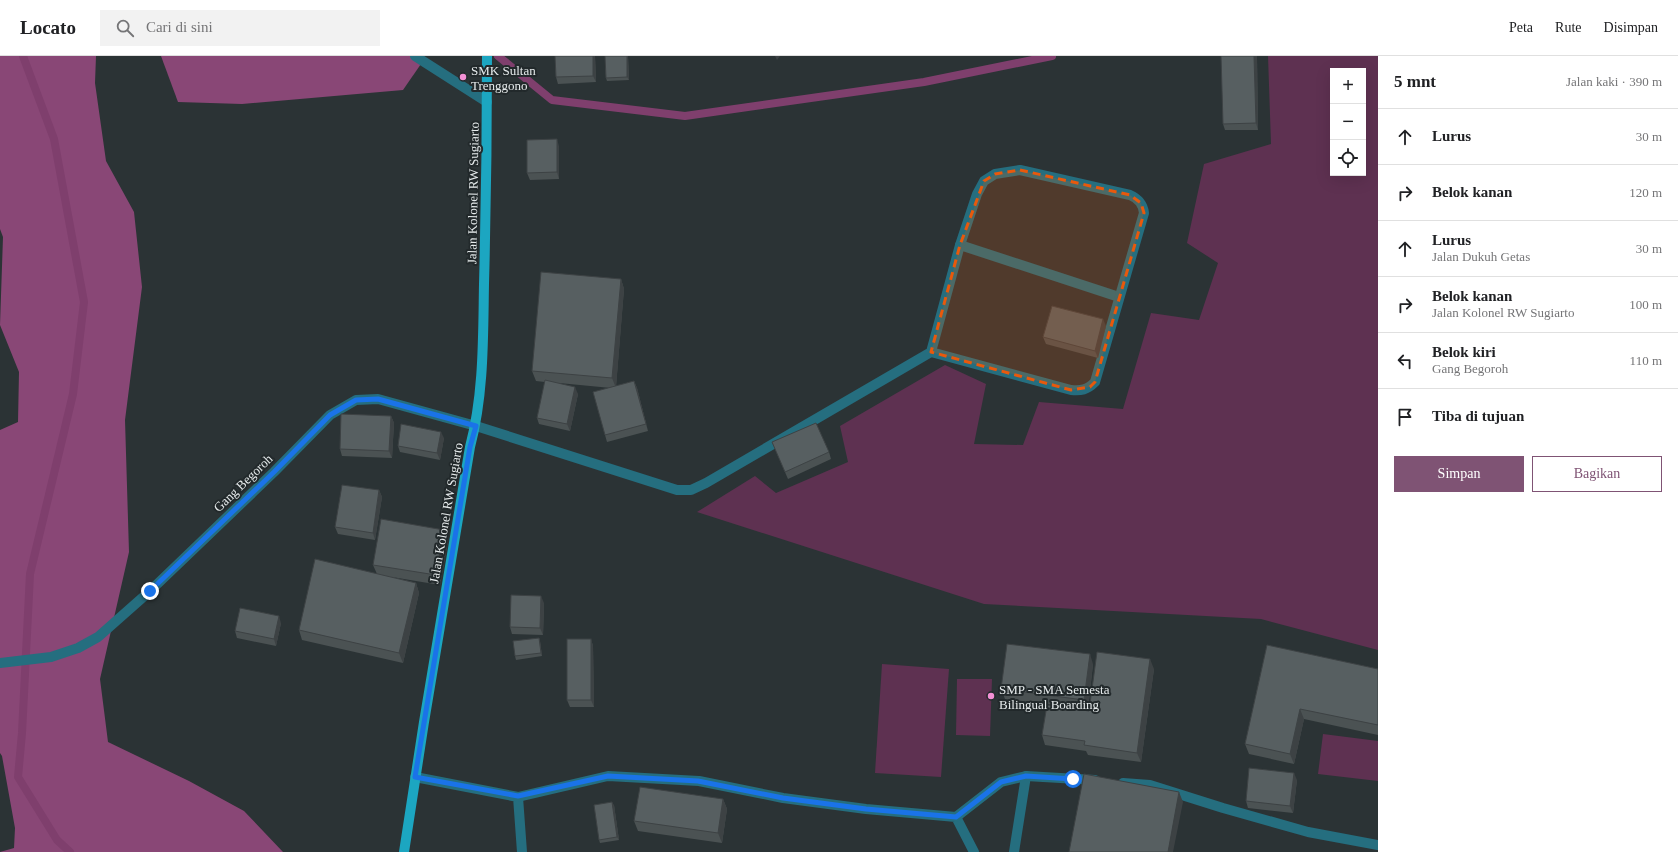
<!DOCTYPE html>
<html lang="id">
<head>
<meta charset="utf-8">
<style>
  body { margin:0; font-family:"Times New Roman",serif; background:#f2f2f2; color:#202124 }
  .controls { position:absolute; right:12px; top:12px; display:grid; overflow:hidden; border-radius:0px; box-shadow:0 4px 16px #0002 }
  .controls button { width:36px; height:36px; display:grid; place-items:center; padding:0; border:0; border-bottom:1px solid #e0e0e0; background:#fff; color:#202124; font:20px sans-serif }
  .stop { position:absolute; width:12px; height:12px; margin:-9px; border:3px solid #1a73e8; border-radius:50%; background:#fff }
  .stop.end { background:#1a73e8; border-color:#fff; box-shadow:0 1px 4px #0008 }
  .list { margin:0; padding:0; list-style:none }
  h2 { display:flex; justify-content:space-between; align-items:center; height:52px; margin:0; padding:0 16px; font-size:17px }
  h2 small { font-size:13px; font-weight:400; color:#757577 }
  .list li { display:grid; grid-template-columns:26px 1fr auto; gap:12px; align-items:center; box-sizing:border-box; height:56px; padding:0 16px; border-top:1px solid #e0e0e0 }
  .list b { display:block; font-size:15px; white-space:nowrap }
  .list p { margin:0; font-size:13px; white-space:nowrap; color:#757577 }
  .list em { font-size:13px; font-style:normal; color:#757577 }
  .actions { display:flex; gap:8px; padding:12px 16px }
  .actions a { flex:1; padding:9px 0; border:1px solid #7f5374; border-radius:0px; text-align:center; font-size:14px; color:#7f5374 }
  .actions .main { background:#7f5374; color:#fff }
  .icon { flex:none; width:22px; height:22px; fill:none; stroke:currentColor; stroke-width:2; stroke-linecap:round; stroke-linejoin:round }
  .map { position:relative; flex:none; width:1378px; height:796px; overflow:hidden }
  header { display:flex; align-items:center; gap:24px; box-sizing:border-box; height:56px; padding:0 20px; background:#fff; border-bottom:1px solid #e0e0e0 }
  header strong { font-size:19px }
  nav { display:flex; gap:22px; margin-inline-start:auto; font-size:14px }
  .search { width:280px; height:36px; background:#f2f2f2; display:flex; align-items:center; gap:10px; box-sizing:border-box; padding:0 14px; border-radius:0px; color:#757577; font-size:15px }
  main { display:flex }
  aside { flex:1; background:#fff }
  .map>svg:first-child { display:block }
</style>
</head>
<body>
<header>
<strong>Locato</strong>
<div class="search"><svg class="icon" aria-label="search" viewBox="0 0 24 24"><circle cx="10" cy="10" r="6"/><path d="M15 15l6 6"/></svg>Cari di sini</div>
<nav><a>Peta</a><a>Rute</a><a>Disimpan</a></nav>
</header>
<main>
<div class="map">
<svg width="1378" height="796" viewBox="0 0 1378 796">
  <rect width="100%" height="100%" fill="#2b3335"/>
  <g fill="#5e3151" fill-rule="evenodd">
    <path d="M1268,0h110v594l-117,-31 -277,-15 -287,-92 58,-36 21,17 72,-31 -8,-36 105,-61 41,19 -12,60 49,1 16,-43 84,7 28,-96 48,7 19,-57 -31,-20 17,-79 67,-20zM1333,15h30v102h-30z"/>
    <path d="M882,608l67,5 -8,108 -66,-4z"/>
    <path d="M957,623h35l-2,57 -34,-1z"/>
    <path d="M1323,678l55,7v40l-60,-7z"/>
  </g>
  <g fill="#894776">
    <path d="M0,0h96l-1,27 11,78 28,51 8,75 -17,133 4,132 -29,127 8,63 81,39 55,30 39,41h-283l14,-4 1,-20 -13,-72 -2,-3v-323l18,-8 1,-50 -19,-47 3,-88 -3,-8z"/>
    <path d="M161,0h254l8,5 -20,29 -161,14 -64,-2z"/>
  </g>
  <g fill="none" stroke-linecap="round" stroke-linejoin="round">
    <g stroke="#7f3f6d" stroke-width="8">
      <path d="M23,0l31,83 30,163 -11,92 -43,180 -8,159 -4,44 39,63 13,12"/>
      <path d="M498,0l54,44 133,16 239,-34 128,-26"/>
    </g>
    <g stroke="#256e7f" stroke-width="10">
      <path d="M415,0l72,46"/>
      <path d="M960,189l159,52"/>
      <path d="M0,607l51,-6 27,-9 20,-11 52,-46 124,-119 56,-57 26,-15 22,-1 98,27 201,64h14l15,-7 225,-131 29,-107 17,-51 7,-13 11,-7 25,-4 110,25c9,4 13,9 14,18l-49,169c-8,8 -14,9 -24,8l-140,-38"/>
      <path d="M415,721l103,20 4,55"/>
      <path d="M1123,727l27,2 73,23 85,24 70,13"/>
      <path d="M518,741l90,-21 91,5 84,17 83,11 90,8 18,35"/>
      <path d="M956,761l45,-35 25,-6 69,4"/>
      <path d="M1014,796l12,-76"/>
    </g>
    <path stroke="#1ca6c1" stroke-width="10" d="M404,796l20,-130 46,-275c14,-53 13,-109 14,-163 2,-76 3,-152 3,-228"/>
  </g>
  <g fill="#4b5253">
    <path d="M555,0h40l1,26 -38,2 -2,-7z"/>
    <path d="M605,0h23l1,24 -22,1 -1,-3z"/>
    <path d="M1254,0h2l1,1 1,73h-33l-2,-6z"/>
    <path d="M559,90v33l-29,1 -3,-7z"/>
    <path d="M621,223l3,10 -8,97 18,-5 3,7 11,43 -41,11 -2,-7 6,-47 -52,-5 19,11 -8,37 -31,-7 -2,-6 8,-36 -9,-1 -4,-10z"/>
    <path d="M1106,270l-8,32 -52,-14 -3,-7z"/>
    <path d="M391,360l3,7 -2,35 -50,-2 -2,-7z"/>
    <path d="M444,382l-4,22 -40,-8 -2,-6z"/>
    <path d="M772,386l57,10 2,7 -43,20z"/>
    <path d="M379,434l3,7 -7,43 -37,-6 -3,-7z"/>
    <path d="M448,484l-8,45 -48,-8 24,6 3,10 -16,70 -101,-23 -3,-10 78,-56 -4,-9z"/>
    <path d="M544,547l-1,32 -31,-1 -2,-7z"/>
    <path d="M281,567l-5,23 -39,-8 -2,-7z"/>
    <path d="M539,582l1,3 2,15 -26,4 -1,-4z"/>
    <path d="M591,583l2,7 1,61h-24l-3,-7z"/>
    <path d="M1267,589l111,24v66l-74,-16 -10,45 -45,-10 -4,-10z"/>
    <path d="M1093,608l-5,45 -83,-10 -4,-10z"/>
    <path d="M1154,613l-13,93 -53,-7 -2,-4 -41,-6 -3,-10 47,-24z"/>
    <path d="M1297,724l-4,33 -45,-5 -2,-7z"/>
    <path d="M723,743l4,10 -5,34 -84,-12 -4,-10z"/>
    <path d="M614,749l5,35 -19,3 -1,-3z"/>
  </g>
  <g fill="#3d4244">
    <path d="M593,0h2l1,26 -3,-6z"/>
    <path d="M627,0h1l1,24 -2,-3z"/>
    <path d="M775,0h5l-3,4z"/>
    <path d="M1254,0h2l1,1 1,73 -2,-7z"/>
    <path d="M557,83l2,7v33l-2,-7z"/>
    <path d="M621,223l3,10 -8,99 -4,-10z"/>
    <path d="M1103,263l3,7 -8,32 -3,-7z"/>
    <path d="M634,325l3,7 11,43 -2,-7z"/>
    <path d="M575,331l3,7 -8,37 -3,-7z"/>
    <path d="M391,360l3,7 -2,35 -3,-7z"/>
    <path d="M441,376l3,6 -4,22 -3,-7z"/>
    <path d="M379,434l3,7 -7,43 -2,-7z"/>
    <path d="M444,474l4,10 -8,45 -4,-10z"/>
    <path d="M416,527l3,10 -16,70 -4,-10z"/>
    <path d="M541,540l3,7 -1,32 -3,-7z"/>
    <path d="M279,560l2,7 -5,23 -2,-7z"/>
    <path d="M539,582l1,3 2,15 -1,-3z"/>
    <path d="M591,583l2,7 1,61 -3,-7z"/>
    <path d="M1090,598l3,10 -5,45 -4,-9z"/>
    <path d="M1150,603l4,10 -13,93 -4,-9z"/>
    <path d="M1300,653l4,10 -10,45 -4,-10z"/>
    <path d="M1294,717l3,7 -4,33 -3,-7z"/>
    <path d="M1179,736l4,10 -10,50h-5z"/>
    <path d="M723,743l4,10 -5,34 -4,-10z"/>
    <path d="M612,746l2,3 5,35 -2,-3z"/>
  </g>
  <g fill="#575f61" stroke="#3d4244">
    <path d="M555,0h38v20l-37,1z"/>
    <path d="M605,0h22v21l-21,1z"/>
    <path d="M1221,0h33l2,67 -33,1z"/>
    <path d="M557,83v33l-30,1v-33z"/>
    <path d="M541,216l80,7 -9,99 -80,-7z"/>
    <path d="M1052,250l51,13 -8,32 -52,-14z"/>
    <path d="M545,324l30,7 -8,37 -30,-6z"/>
    <path d="M634,325l12,43 -41,11 -12,-43z"/>
    <path d="M341,358l50,2 -2,35 -49,-2z"/>
    <path d="M816,367l13,29 -44,20 -13,-30z"/>
    <path d="M401,368l40,8 -4,21 -39,-7z"/>
    <path d="M342,429l37,5 -6,43 -38,-6z"/>
    <path d="M381,463l63,11 -8,45 -63,-10z"/>
    <path d="M315,503l101,24 -17,70 -100,-23z"/>
    <path d="M511,539l30,1 -1,32 -30,-1z"/>
    <path d="M240,552l39,8 -5,23 -39,-8z"/>
    <path d="M539,582l2,15 -26,3 -2,-15z"/>
    <rect x="567" y="583" width="24" height="61"/>
    <path d="M1007,588l83,10 -6,46 -83,-11z"/>
    <path d="M1267,589l111,24v56l-78,-16 -10,45 -45,-10z"/>
    <path d="M1097,596l53,7 -13,94 -53,-8 1,-4 -43,-6 5,-30 42,6z"/>
    <path d="M1249,712l45,5 -4,33 -44,-5z"/>
    <path d="M1084,718l95,18 -11,60h-99z"/>
    <path d="M640,731l83,12 -5,34 -84,-12z"/>
    <path d="M612,746l5,35 -18,3 -5,-35z"/>
  </g>
  <g fill="none" stroke-linecap="round" stroke-linejoin="round">
    <path stroke="#1a73e8" stroke-width="5" d="M150,535l124,-119 56,-57 26,-15 22,-1 98,27 -6,21 -55,330 103,19 90,-20 90,5 85,17 83,11 90,8 45,-35 25,-6 47,3"/>
  </g>
  <path fill="#e8590c" fill-opacity="0.2" stroke="#e8590c" stroke-width="3" stroke-dasharray="8 5" stroke-linejoin="round" d="M1020,114l110,25 11,8 3,10 -49,169 -5,5 -19,3 -140,-38 29,-107 24,-64 11,-7z"/>
  <g fill="#f391d5" stroke="#22292b" stroke-width="1.5">
    <circle cx="463" cy="21" r="4"/>
    <circle cx="991" cy="640" r="4"/>
  </g>
  <g text-anchor="middle" dominant-baseline="central" stroke-width="4" stroke-linejoin="round" paint-order="stroke">
    <g font-size="13" fill="#e6ebec" stroke="#22292b" text-anchor="start">
      <text x="471" y="14">SMK Sultan<tspan x="471" dy="15">Trenggono</tspan></text>
      <text x="999" y="633">SMP - SMA Semesta<tspan x="999" dy="15">Bilingual Boarding</tspan></text>
    </g>
    <g font-size="13" fill="#e6ebec" stroke="#22292b">
      <text transform="translate(473 137) rotate(-89)">Jalan Kolonel RW Sugiarto</text>
      <text transform="translate(243 427) rotate(-44)">Gang Begoroh</text>
      <text transform="translate(446 457) rotate(-80)">Jalan Kolonel RW Sugiarto</text>
    </g>
  </g>
</svg>
<div class="controls">
<button>+</button>
<button>−</button>
<button><svg class="icon" aria-label="locate" viewBox="0 0 24 24"><circle cx="12" cy="12" r="6"/><path d="M12 2v4M12 18v4M2 12h4M18 12h4"/></svg></button>
</div>
<div class="stop" style="left:1073px;top:723px"></div>
<div class="stop end" style="left:150px;top:535px"></div>
</div>
<aside>
<h2>5 mnt<small>Jalan kaki · 390 m</small></h2>
<ul class="list">
<li><svg class="icon" aria-label="ahead" viewBox="0 0 24 24"><path d="M12 20V5M6 11l6-6 6 6"/></svg><div><b>Lurus</b></div><em>30 m</em></li>
<li><svg class="icon" aria-label="right" viewBox="0 0 24 24"><path d="M7 20v-9h11M14 6l5 5-5 5"/></svg><div><b>Belok kanan</b></div><em>120 m</em></li>
<li><svg class="icon" aria-label="ahead" viewBox="0 0 24 24"><path d="M12 20V5M6 11l6-6 6 6"/></svg><div><b>Lurus</b><p>Jalan Dukuh Getas</p></div><em>30 m</em></li>
<li><svg class="icon" aria-label="right" viewBox="0 0 24 24"><path d="M7 20v-9h11M14 6l5 5-5 5"/></svg><div><b>Belok kanan</b><p>Jalan Kolonel RW Sugiarto</p></div><em>100 m</em></li>
<li><svg class="icon" aria-label="left" viewBox="0 0 24 24"><path d="M17 20v-9H6M10 6l-5 5 5 5"/></svg><div><b>Belok kiri</b><p>Gang Begoroh</p></div><em>110 m</em></li>
<li><svg class="icon" aria-label="arrive" viewBox="0 0 24 24"><path d="M6 21V4h12l-3 4 3 4H6"/></svg><div><b>Tiba di tujuan</b></div></li>
</ul>
<div class="actions"><a class="main">Simpan</a><a>Bagikan</a></div>
</aside>
</main>
</body>
</html>
